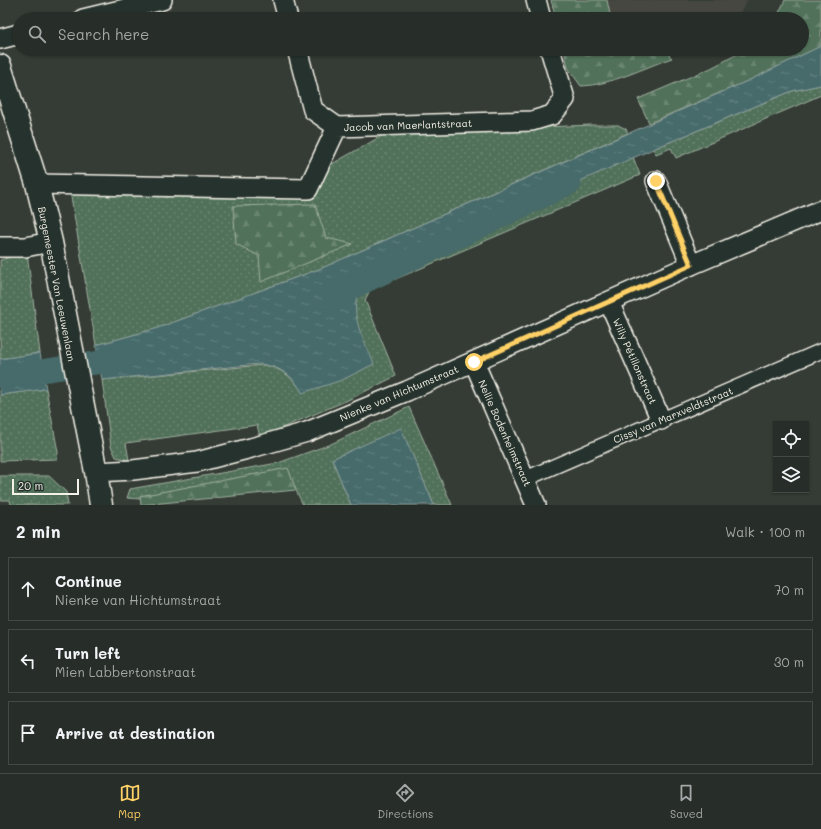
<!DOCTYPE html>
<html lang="en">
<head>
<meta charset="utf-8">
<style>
  body { margin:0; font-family:Mali,sans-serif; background:#333934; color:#f1f3f6 }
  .controls { position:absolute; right:12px; bottom:12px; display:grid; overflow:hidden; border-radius:0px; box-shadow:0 1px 3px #0004 }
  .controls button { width:36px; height:36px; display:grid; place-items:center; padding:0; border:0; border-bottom:1px solid #434945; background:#272d28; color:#f1f3f6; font:20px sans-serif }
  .scale { position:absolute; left:12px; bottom:10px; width:67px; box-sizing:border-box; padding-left:4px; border:2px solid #f4f1e8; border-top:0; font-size:11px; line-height:14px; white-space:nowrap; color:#f4f1e8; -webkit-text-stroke:3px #26332d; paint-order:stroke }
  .stop { position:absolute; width:12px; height:12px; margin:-9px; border:3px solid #ffd166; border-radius:50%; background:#fff }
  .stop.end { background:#ffd166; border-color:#fff; box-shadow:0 1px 4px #0008 }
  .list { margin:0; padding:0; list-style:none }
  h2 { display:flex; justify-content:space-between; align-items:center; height:52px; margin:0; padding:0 16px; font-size:17px }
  h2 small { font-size:13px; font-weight:400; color:#a4a8a8 }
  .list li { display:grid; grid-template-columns:26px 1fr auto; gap:12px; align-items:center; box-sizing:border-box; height:64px; margin:0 8px 8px; padding:0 8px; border:1px solid #434945; border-radius:0px }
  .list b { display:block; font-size:15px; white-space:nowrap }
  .list p { margin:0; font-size:13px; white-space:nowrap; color:#a4a8a8 }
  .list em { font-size:13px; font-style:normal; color:#a4a8a8 }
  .icon { flex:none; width:22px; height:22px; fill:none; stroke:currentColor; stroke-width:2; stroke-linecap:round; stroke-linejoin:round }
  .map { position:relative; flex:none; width:821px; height:505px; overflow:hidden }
  .search { position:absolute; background:#272d28; box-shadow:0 1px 3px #0004; left:12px; right:12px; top:12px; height:44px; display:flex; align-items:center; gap:10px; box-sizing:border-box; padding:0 14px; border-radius:22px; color:#a4a8a8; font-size:15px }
  .sheet { height:268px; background:#272d28 }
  nav { display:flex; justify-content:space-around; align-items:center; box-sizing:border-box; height:56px; border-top:1px solid #434945; background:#272d28; font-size:11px; color:#a4a8a8 }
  nav a { display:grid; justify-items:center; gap:2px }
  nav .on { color:#ffd166 }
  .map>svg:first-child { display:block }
</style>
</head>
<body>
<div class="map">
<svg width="821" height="505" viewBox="0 0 821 505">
  <defs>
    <pattern id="grass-dots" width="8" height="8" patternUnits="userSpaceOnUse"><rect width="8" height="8" fill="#51715a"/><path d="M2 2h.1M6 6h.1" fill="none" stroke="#6b8672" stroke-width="1.8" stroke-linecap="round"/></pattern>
    <pattern id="forest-firs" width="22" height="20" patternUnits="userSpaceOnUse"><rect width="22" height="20" fill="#51715a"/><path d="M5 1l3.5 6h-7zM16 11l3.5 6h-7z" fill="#6b8672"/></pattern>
    <pattern id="water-ripples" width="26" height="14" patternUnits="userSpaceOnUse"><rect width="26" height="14" fill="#466a6b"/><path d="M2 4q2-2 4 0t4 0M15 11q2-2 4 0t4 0" fill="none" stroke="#618080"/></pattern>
  </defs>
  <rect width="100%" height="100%" fill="#343c35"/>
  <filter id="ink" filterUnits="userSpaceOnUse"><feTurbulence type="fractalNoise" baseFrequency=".025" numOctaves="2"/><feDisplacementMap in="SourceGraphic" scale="8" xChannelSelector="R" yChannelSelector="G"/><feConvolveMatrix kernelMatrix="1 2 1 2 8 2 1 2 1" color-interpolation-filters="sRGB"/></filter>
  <g filter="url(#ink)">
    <path fill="#44463f" d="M572,0h176l-12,19h-160z"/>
    <g fill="url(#grass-dots)" stroke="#a2b1a1">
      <path d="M821,85v10l-145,63 -5,-10 -15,6 -3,-5 139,-58z"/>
      <path d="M591,125h27l8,4 2,4 -306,135 -167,61 -59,16 -28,-166 228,3 13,-5 76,-43z"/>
      <path d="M633,157l7,18 -270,115 -5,10 31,76 -48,24 -88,37 -3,-12 -131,18 3,17 -13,-3 -5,-11 -9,-66 161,-15c18,3 30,12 39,27l56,-64c-7,-23 -1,-41 17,-57z"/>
      <path d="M27,253l13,100 -40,6v-99z"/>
      <path d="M46,389l12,63 -1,7 -57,2v-66z"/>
      <path d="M409,407l43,98h-18l-33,-76 -69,30 19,46h-48l-15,-31 -148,22v3l-13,-1 3,-9 148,-26 53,-19z"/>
      <path d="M0,476h49l17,16 2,13h-57l-1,-5h-10z"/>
    </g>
    <g fill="url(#forest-firs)" stroke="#a2b1a1">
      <path d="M551,0h56l4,19h-55z"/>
      <path d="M785,0h36v46l-69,33 -103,44 -11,-24 73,-31 36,-19h55v-30h-26z"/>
      <path d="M564,49h99l9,9c-29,10 -61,27 -91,28l-13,-18z"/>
      <path d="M315,204l11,34 27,6 -92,38 -2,-26 -23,-12 -3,-38z"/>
      <path d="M288,468l8,22 -155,15 -1,-9z"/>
    </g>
    <g fill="url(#water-ripples)" stroke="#8ca09d">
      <path d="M821,46v39l-29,6 -132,55 -285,125c-34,30 -16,58 -1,93l-32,16 -40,13c-8,-18 -25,-28 -44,-29l-156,16 -6,-35 59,-16 167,-61 430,-189z"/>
      <path d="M40,353l6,36 -46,6v-36z"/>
      <path d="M401,428l33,77h-83l-19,-46z"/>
    </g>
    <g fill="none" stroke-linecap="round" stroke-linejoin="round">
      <g stroke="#466a6b" stroke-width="23">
        <path d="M335,296l235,-113"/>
        <path d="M0,377l102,-15 27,-7"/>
      </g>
      <g stroke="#f4f1e8" stroke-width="17">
        <path id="pedestrian" d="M525,479l296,-128"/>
      </g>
      <g stroke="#f4f1e8" stroke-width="22">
        <g id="minor">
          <path d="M283,0l5,19"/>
          <path d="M536,0l5,19"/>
          <path d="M83,19l79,-19"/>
          <path d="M0,39l19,-5"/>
          <path d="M297,49l16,61 24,17"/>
          <path d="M656,181l35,84"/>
          <path d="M37,184l271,5 29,-62 195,-6 20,-6 13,-16 -15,-50"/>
          <path d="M0,247h25l26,-5"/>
          <path d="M609,302l52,118"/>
          <path d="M474,362l62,143"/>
          <path d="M96,472l37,-2 64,-8 54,-14 56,-16 100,-41 284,-126 130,-55"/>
        </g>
      </g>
      <g stroke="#f4f1e8" stroke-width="25">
        <path id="tertiary" d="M0,66l37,118 14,58 45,230 5,33"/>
      </g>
      <use href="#pedestrian" stroke="#26332d" stroke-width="14"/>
      <use href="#minor" stroke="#26332d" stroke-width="19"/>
      <use href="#tertiary" stroke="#26332d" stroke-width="22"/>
    </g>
  </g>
  <g fill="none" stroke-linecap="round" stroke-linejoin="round" filter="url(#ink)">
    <path stroke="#ffd166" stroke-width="5" d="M474,362l217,-97 -35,-84"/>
  </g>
  <g text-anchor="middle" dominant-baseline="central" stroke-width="3.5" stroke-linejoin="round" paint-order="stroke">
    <g font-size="10" fill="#f4f1e8" stroke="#26332d">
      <text transform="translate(408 125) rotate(-2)">Jacob van Maerlantstraat</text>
      <text transform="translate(57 284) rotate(79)">Burgemeester Van Leeuwenlaan</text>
      <text transform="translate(635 361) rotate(66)">Willy Pétillonstraat</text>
      <text transform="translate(399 393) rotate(-23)">Nienke van Hichtumstraat</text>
      <text transform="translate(673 415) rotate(-23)">Cissy van Marxveldtstraat</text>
      <text transform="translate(505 433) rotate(66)">Nellie Bodenheimstraat</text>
    </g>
  </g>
</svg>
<div class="controls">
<button><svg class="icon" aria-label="locate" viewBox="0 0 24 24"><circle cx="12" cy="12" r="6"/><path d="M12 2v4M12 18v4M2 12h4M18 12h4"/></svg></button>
<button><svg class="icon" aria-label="layers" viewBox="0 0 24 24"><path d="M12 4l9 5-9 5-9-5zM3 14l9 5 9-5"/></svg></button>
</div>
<div class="scale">20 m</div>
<div class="stop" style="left:474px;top:362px"></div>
<div class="stop end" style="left:656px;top:181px"></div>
<div class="search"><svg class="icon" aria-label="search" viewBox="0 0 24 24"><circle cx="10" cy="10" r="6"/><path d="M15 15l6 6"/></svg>Search here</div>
</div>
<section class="sheet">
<h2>2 min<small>Walk · 100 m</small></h2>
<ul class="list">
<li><svg class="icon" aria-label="ahead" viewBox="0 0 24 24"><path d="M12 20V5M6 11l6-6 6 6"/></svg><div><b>Continue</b><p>Nienke van Hichtumstraat</p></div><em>70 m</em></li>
<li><svg class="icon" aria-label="left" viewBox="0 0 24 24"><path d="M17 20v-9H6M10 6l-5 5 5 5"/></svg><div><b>Turn left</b><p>Mien Labbertonstraat</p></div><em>30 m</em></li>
<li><svg class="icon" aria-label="arrive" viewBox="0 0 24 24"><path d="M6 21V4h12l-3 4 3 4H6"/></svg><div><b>Arrive at destination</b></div></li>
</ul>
</section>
<nav>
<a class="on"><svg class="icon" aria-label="map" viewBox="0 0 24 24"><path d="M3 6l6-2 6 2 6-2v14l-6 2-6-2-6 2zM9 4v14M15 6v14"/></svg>Map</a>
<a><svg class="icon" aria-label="directions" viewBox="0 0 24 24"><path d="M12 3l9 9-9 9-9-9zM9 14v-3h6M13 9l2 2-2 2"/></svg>Directions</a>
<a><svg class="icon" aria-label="saved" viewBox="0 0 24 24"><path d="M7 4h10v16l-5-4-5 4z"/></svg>Saved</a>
</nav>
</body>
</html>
